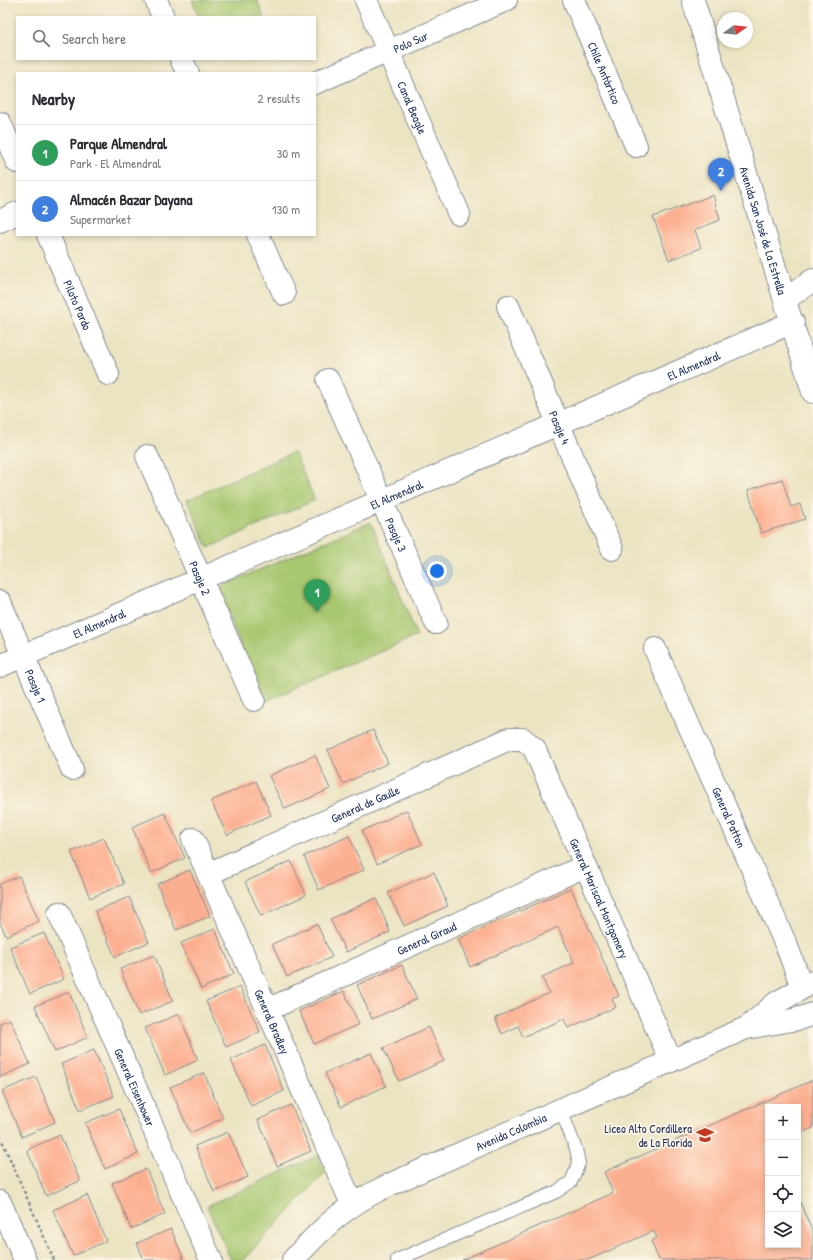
<!DOCTYPE html>
<html lang="en">
<head>
<meta charset="utf-8">
<style>
  body { margin:0; font-family:"Patrick Hand",sans-serif; background:#f7f7f7; color:#2b2b33 }
  .controls { position:absolute; right:12px; bottom:12px; display:grid; overflow:hidden; border-radius:0px; box-shadow:0 2px 6px #0003 }
  .controls button { width:36px; height:36px; display:grid; place-items:center; padding:0; border:0; border-bottom:1px solid #e1e1e2; background:#fff; color:#2b2b33; font:20px sans-serif }
  .compass { position:absolute; left:717px; top:12px; width:36px; height:36px; border-radius:50%; background:#fff; box-shadow:0 2px 6px #0003; rotate:75deg }
  .you { position:absolute; left:437px; top:571px; width:14px; height:14px; margin:-10px; border:3px solid #fff; border-radius:50%; background:#1a73e8; box-shadow:0 0 0 6px #1a73e833 }
  .badge { display:grid; place-items:center; width:26px; height:26px; border-radius:50%; background:#d93025; color:#fff; font-size:13px; font-weight:700 }
  .pin { position:absolute; translate:-50% -33px; filter:drop-shadow(0 1px 2px #0008) }
  .pin::after { content:''; position:absolute; top:21px; width:14px; height:12px; background:inherit; clip-path:polygon(0 0,100% 0,50% 100%) }
  .list { margin:0; padding:0; list-style:none }
  h2 { display:flex; justify-content:space-between; align-items:center; height:52px; margin:0; padding:0 16px; font-size:17px }
  h2 small { font-size:13px; font-weight:400; color:#7c7c81 }
  .list li { display:grid; grid-template-columns:26px 1fr auto; gap:12px; align-items:center; box-sizing:border-box; height:56px; padding:0 16px; border-top:1px solid #e1e1e2 }
  .list b { display:block; font-size:15px; white-space:nowrap }
  .list p { margin:0; font-size:13px; white-space:nowrap; color:#7c7c81 }
  .list em { font-size:13px; font-style:normal; color:#7c7c81 }
  .icon { flex:none; width:22px; height:22px; fill:none; stroke:currentColor; stroke-width:2; stroke-linecap:round; stroke-linejoin:round }
  .map { position:relative; flex:none; width:813px; height:1260px; overflow:hidden }
  .search { position:absolute; background:#fff; box-shadow:0 2px 6px #0003; left:16px; top:16px; width:300px; height:44px; display:flex; align-items:center; gap:10px; box-sizing:border-box; padding:0 14px; border-radius:0px; color:#7c7c81; font-size:15px }
  .panel { position:absolute; background:#fff; box-shadow:0 2px 6px #0003; left:16px; top:72px; width:300px; height:164px; border-radius:0px }
  .map>svg:first-child { display:block }
</style>
</head>
<body>
<div class="map">
<svg width="813" height="1260" viewBox="0 0 813 1260">
  <rect width="100%" height="100%" fill="#fcf5e5"/>
  <filter id="ink" filterUnits="userSpaceOnUse"><feTurbulence type="fractalNoise" baseFrequency=".025" numOctaves="2"/><feDisplacementMap in="SourceGraphic" scale="8" xChannelSelector="R" yChannelSelector="G"/><feConvolveMatrix kernelMatrix="1 2 1 2 8 2 1 2 1" color-interpolation-filters="sRGB"/></filter>
  <filter id="wash" filterUnits="userSpaceOnUse"><feTurbulence type="fractalNoise" baseFrequency=".012" numOctaves="4" result="noise"/><feDisplacementMap in="SourceGraphic" scale="16" xChannelSelector="R" yChannelSelector="G"/><feGaussianBlur stdDeviation="0.9" result="paint"/><feColorMatrix in="noise" values="0 0 0 0 0 0 0 0 0 0 0 0 0 0 0 0 0 1.4 0 .05"/><feComposite in="paint" operator="in"/></filter>
  <g filter="url(#wash)">
    <rect width="100%" height="100%" fill="#ebe4c3"/>
    <g fill="#a7c76f" stroke="#617b66">
      <path d="M192,0h65l7,17h-65z"/>
      <path d="M294,452l21,48 -107,48 -21,-48z"/>
      <path d="M371,522l46,114 -153,66 -47,-114z"/>
      <path d="M319,1155l7,17 -83,88h-12l-24,-54z"/>
    </g>
    <g id="blocks">
      <g fill="#fcaf90">
        <path d="M713,195l7,25 -25,10 6,18 -32,12 -16,-43z"/>
        <path d="M782,479l9,28 9,-3 5,15 -44,14 -13,-43z"/>
        <path d="M373,730l15,33 -45,21 -15,-34z"/>
        <path d="M315,755l15,34 -45,20 -16,-33z"/>
        <path d="M256,781l15,34 -44,20 -16,-34z"/>
        <path d="M407,810l15,34 -45,20 -15,-33z"/>
        <path d="M165,813l20,45 -34,15 -19,-46z"/>
        <path d="M349,836l15,34 -45,20 -15,-34z"/>
        <path d="M104,838l20,46 -34,14 -19,-46z"/>
        <path d="M291,861l15,34 -45,21 -16,-34z"/>
        <path d="M190,870l20,46 -34,14 -19,-46z"/>
        <path d="M434,872l14,34 -44,20 -16,-33z"/>
        <path d="M19,876l20,45 -33,15 -6,-13v-39z"/>
        <path d="M571,888l48,108 -7,3 4,8 -48,21 -4,-9 -41,18 -5,-11 -16,8 -7,-16 54,-25 -7,-16 32,-14 -16,-36 -88,40 -12,-28z"/>
        <path d="M129,897l20,45 -34,15 -20,-46z"/>
        <path d="M376,898l14,34 -44,20 -16,-33z"/>
        <path d="M317,924l15,33 -45,20 -15,-33z"/>
        <path d="M215,929l19,45 -33,15 -20,-46z"/>
        <path d="M44,933l20,46 -34,15 -20,-47z"/>
        <path d="M154,955l19,46 -34,14 -19,-46z"/>
        <path d="M402,965l15,34 -45,20 -15,-34z"/>
        <path d="M240,987l20,45 -34,15 -20,-46z"/>
        <path d="M344,991l15,33 -45,20 -15,-33z"/>
        <path d="M69,992l19,45 -33,15 -20,-46z"/>
        <path d="M179,1014l19,46 -33,15 -20,-47z"/>
        <path d="M10,1019l20,45 -30,13v-54z"/>
        <path d="M429,1027l15,34 -45,20 -16,-33z"/>
        <path d="M265,1045l19,46 -33,15 -20,-46z"/>
        <path d="M94,1050l20,46 -34,14 -19,-46z"/>
        <path d="M371,1053l15,33 -45,21 -16,-34z"/>
        <path d="M204,1073l19,45 -33,15 -20,-46z"/>
        <path d="M36,1077l19,45 -33,15 -20,-46z"/>
        <path d="M813,1080v48l-15,7v-28h-30v41l-3,1 3,7v89h30v-47l15,34v28h-154l-8,-19 6,-3 -3,-7 -66,29h-126l151,-67 -9,-21z"/>
        <path d="M291,1105l20,46 -34,15 -19,-46z"/>
        <path d="M119,1109l19,45 -33,15 -20,-46z"/>
        <path d="M228,1132l20,45 -34,15 -19,-46z"/>
        <path d="M60,1135l20,46 -34,15 -19,-46z"/>
        <path d="M146,1169l19,45 -34,15 -19,-46z"/>
        <path d="M87,1195l19,46 -33,15 -20,-46z"/>
        <path d="M171,1229l13,31h-40l-7,-17z"/>
      </g>
    </g>
  </g>
  <g filter="url(#ink)">
    <use href="#blocks" fill-opacity="0" stroke="#838a90" stroke-width="1"/>
    <g fill="none" stroke-linecap="round" stroke-linejoin="round">
      <g stroke="#838a90" stroke-width="14">
        <path id="service" d="M397,1260l159,-68 15,-10 8,-19 -3,-14 -15,-39"/>
      </g>
      <g stroke="#838a90" stroke-width="24">
        <g id="minor">
          <path d="M156,0l7,17"/>
          <path id="s1" d="M366,0l93,214"/>
          <path id="s2" d="M574,0l62,146"/>
          <path d="M181,59l7,14"/>
          <path id="s3" d="M315,83l191,-83"/>
          <path d="M0,123l17,39"/>
          <path d="M0,221l17,-8"/>
          <path id="s4" d="M48,235l60,139"/>
          <path d="M258,235l26,59"/>
          <path d="M786,299l27,-19"/>
          <path id="s5" d="M508,306l104,243"/>
          <path id="s6" d="M328,380l108,243"/>
          <path id="s7" d="M147,456l107,244"/>
          <path id="s8" d="M0,602l72,167"/>
          <path id="s9" d="M655,649l132,298 15,40"/>
          <path id="s10" d="M0,666l793,-344"/>
          <path id="s11" d="M193,839l159,365"/>
          <path id="s12" d="M208,874l301,-135h14l11,9 137,313"/>
          <path id="s13" d="M59,913l152,347"/>
          <path id="s14" d="M267,1010l318,-144"/>
        </g>
      </g>
      <g stroke="#838a90" stroke-width="24">
        <path id="tertiary" d="M0,1202l25,58"/>
      </g>
      <g stroke="#838a90" stroke-width="24">
        <g id="secondary">
          <path id="s15" d="M693,0l120,392"/>
          <path d="M747,1028l29,-25 37,-21"/>
          <path id="s16" d="M293,1260c33,-36 53,-55 98,-76l355,-156 52,-9 15,-5"/>
        </g>
      </g>
      <path stroke="#838a90" stroke-width="2.5" stroke-dasharray="3 3" stroke-linecap="butt" d="M0,1136l54,124"/>
      <use href="#service" stroke="#fff" stroke-width="12"/>
      <use href="#minor" stroke="#fff" stroke-width="22"/>
      <use href="#tertiary" stroke="#fff" stroke-width="22"/>
      <use href="#secondary" stroke="#fff" stroke-width="22"/>
    </g>
  </g>
  <defs>
    <g id="school-bare" transform="scale(1.38)"><path d="M0-5L7-2L0 1L-7-2ZM-4 1L0 2.5L4 1V4Q0 6-4 4Z" fill="#c8321e" stroke="#fcf5e5" stroke-width="2.5" paint-order="stroke"/></g>
  </defs>
  <g fill-rule="evenodd">
    <use href="#school-bare" x="705" y="1135"/>
  </g>
  <g text-anchor="middle" dominant-baseline="central" stroke-width="3.5" stroke-linejoin="round" paint-order="stroke">
    <g font-size="12" fill="#1b2f5e" stroke="#fcf5e5">
      <text stroke="none"><textPath href="#s3" startOffset="104">Polo Sur</textPath></text>
      <text stroke="none"><textPath href="#s2" startOffset="79">Chile Antártico</textPath></text>
      <text stroke="none"><textPath href="#s1" startOffset="117">Canal Beagle</textPath></text>
      <text stroke="none"><textPath href="#s15" startOffset="241">Avenida San José de La Estrella</textPath></text>
      <text stroke="none"><textPath href="#s4" startOffset="76">Piloto Pardo</textPath></text>
      <text stroke="none"><textPath href="#s10" startOffset="756">El Almendral</textPath></text>
      <text stroke="none"><textPath href="#s5" startOffset="132">Pasaje 4</textPath></text>
      <text stroke="none"><textPath href="#s10" startOffset="432">El Almendral</textPath></text>
      <text stroke="none"><textPath href="#s6" startOffset="169">Pasaje 3</textPath></text>
      <text stroke="none"><textPath href="#s7" startOffset="133">Pasaje 2</textPath></text>
      <text stroke="none"><textPath href="#s10" startOffset="108">El Almendral</textPath></text>
      <text stroke="none"><textPath href="#s8" startOffset="91">Pasaje 1</textPath></text>
      <text stroke="none"><textPath href="#s12" startOffset="172">General de Gaulle</textPath></text>
      <text stroke="none"><textPath href="#s9" startOffset="184">General Patton</textPath></text>
      <text stroke="none"><textPath href="#s12" startOffset="522">General Mariscal Montgomery</textPath></text>
      <text stroke="none"><textPath href="#s14" startOffset="175">General Giraud</textPath></text>
      <text stroke="none"><textPath href="#s11" startOffset="199">General Bradley</textPath></text>
      <text stroke="none"><textPath href="#s13" startOffset="190">General Eisenhower</textPath></text>
      <text stroke="none"><textPath href="#s16" startOffset="256">Avenida Colombia</textPath></text>
    </g>
    <g font-size="12" fill="#1b2f5e" stroke="#fcf5e5" text-anchor="end">
      <text x="692" y="1128">Liceo Alto Cordillera<tspan x="692" dy="14">de La Florida</tspan></text>
    </g>
  </g>
</svg>
<div class="controls">
<button>+</button>
<button>−</button>
<button><svg class="icon" aria-label="locate" viewBox="0 0 24 24"><circle cx="12" cy="12" r="6"/><path d="M12 2v4M12 18v4M2 12h4M18 12h4"/></svg></button>
<button><svg class="icon" aria-label="layers" viewBox="0 0 24 24"><path d="M12 4l9 5-9 5-9-5zM3 14l9 5 9-5"/></svg></button>
</div>
<svg class="compass" viewBox="-18 -18 36 36"><path d="M0-13l5 13h-10z" fill="#e53935"/><path d="M0 13l5-13h-10z" fill="#7c7c81"/></svg>
<div class="you"></div>
<div class="pin badge" style="left:317px;top:612px;background:#2e9e5b">1</div>
<div class="pin badge" style="left:721px;top:191px;background:#3f7fe0">2</div>
<div class="search"><svg class="icon" aria-label="search" viewBox="0 0 24 24"><circle cx="10" cy="10" r="6"/><path d="M15 15l6 6"/></svg>Search here</div>
<section class="panel">
<h2>Nearby<small>2 results</small></h2>
<ul class="list">
<li><span class="badge" style="background:#2e9e5b">1</span><div><b>Parque Almendral</b><p>Park · El Almendral</p></div><em>30 m</em></li>
<li><span class="badge" style="background:#3f7fe0">2</span><div><b>Almacén Bazar Dayana</b><p>Supermarket</p></div><em>130 m</em></li>
</ul>
</section>
</div>
</body>
</html>
